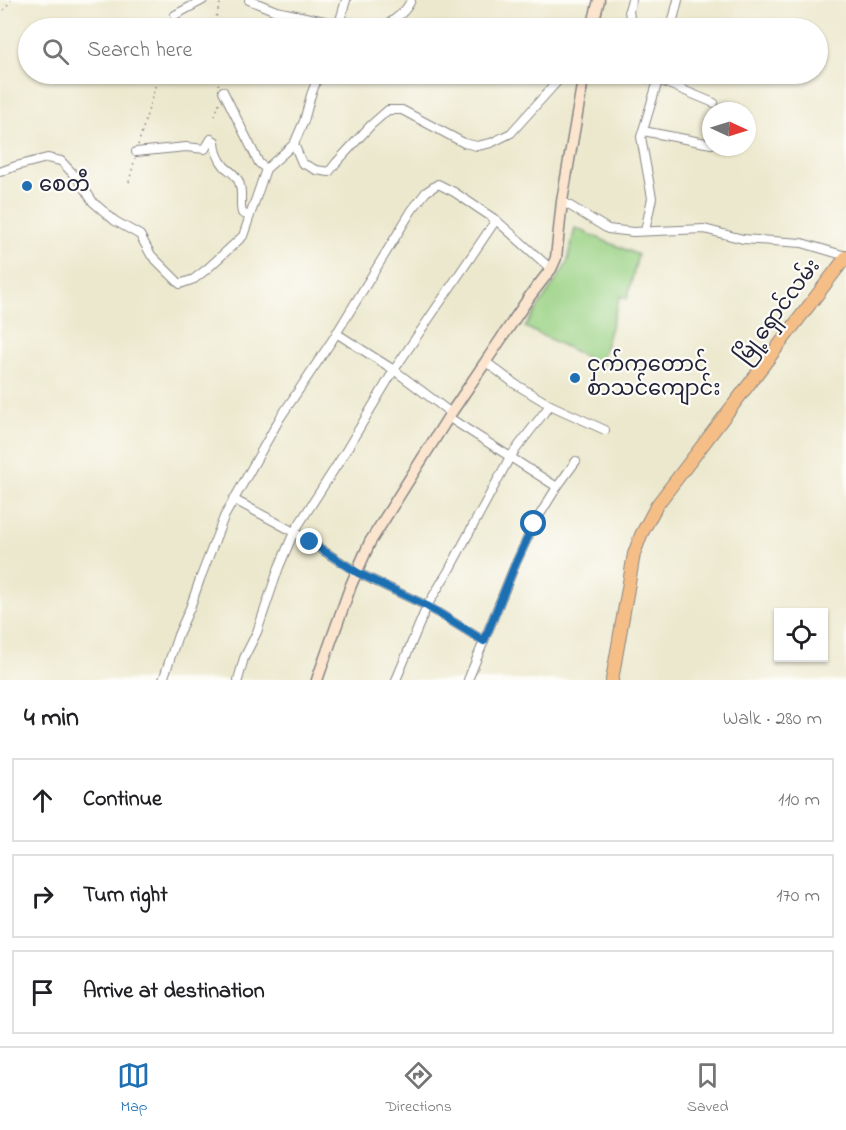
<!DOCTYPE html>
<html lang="en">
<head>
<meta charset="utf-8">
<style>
  body { margin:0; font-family:"Indie Flower","Noto Sans Myanmar",sans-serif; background:#f6f6f6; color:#202124 }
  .controls { position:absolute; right:18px; bottom:18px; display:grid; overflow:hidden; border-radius:0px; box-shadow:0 2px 4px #0004 }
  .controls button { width:54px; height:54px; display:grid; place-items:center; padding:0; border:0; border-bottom:2px solid #e0e0e0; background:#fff; color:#202124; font:30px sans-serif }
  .compass { position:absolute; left:702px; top:102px; width:54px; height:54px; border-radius:50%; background:#fff; box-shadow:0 2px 4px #0004; rotate:94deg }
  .stop { position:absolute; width:18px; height:18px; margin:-14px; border:4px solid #1f6fb2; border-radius:50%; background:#fff }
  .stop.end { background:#1f6fb2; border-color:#fff; box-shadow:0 2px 6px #0008 }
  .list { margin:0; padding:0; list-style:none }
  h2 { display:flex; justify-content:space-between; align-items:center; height:78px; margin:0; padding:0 24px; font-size:26px }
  h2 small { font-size:20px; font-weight:400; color:#757577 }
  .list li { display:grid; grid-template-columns:39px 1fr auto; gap:18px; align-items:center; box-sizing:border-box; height:84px; margin:0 12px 12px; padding:0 12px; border:2px solid #e0e0e0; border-radius:0px }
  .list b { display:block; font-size:22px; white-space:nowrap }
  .list em { font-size:20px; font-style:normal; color:#757577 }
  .icon { flex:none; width:33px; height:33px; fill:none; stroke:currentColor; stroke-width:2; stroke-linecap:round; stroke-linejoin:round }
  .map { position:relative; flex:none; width:846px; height:680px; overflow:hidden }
  .search { position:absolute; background:#fff; box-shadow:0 2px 4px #0004; left:18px; right:18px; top:18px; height:66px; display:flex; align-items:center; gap:15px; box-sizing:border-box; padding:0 21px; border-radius:33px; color:#757577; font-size:22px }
  .sheet { height:366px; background:#fff }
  nav { display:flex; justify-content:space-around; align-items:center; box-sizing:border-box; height:84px; border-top:2px solid #e0e0e0; background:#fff; font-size:16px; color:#757577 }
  nav a { display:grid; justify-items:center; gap:3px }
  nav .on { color:#1f6fb2 }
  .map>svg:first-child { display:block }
</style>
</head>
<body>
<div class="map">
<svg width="846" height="680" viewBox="0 0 846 680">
  <rect width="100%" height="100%" fill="#fdfcf7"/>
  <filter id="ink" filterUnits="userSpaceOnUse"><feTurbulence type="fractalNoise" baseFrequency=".0167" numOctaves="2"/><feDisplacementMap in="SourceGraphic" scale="12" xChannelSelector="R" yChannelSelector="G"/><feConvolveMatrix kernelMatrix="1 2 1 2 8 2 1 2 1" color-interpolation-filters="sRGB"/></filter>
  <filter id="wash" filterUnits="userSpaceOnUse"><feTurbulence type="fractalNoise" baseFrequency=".008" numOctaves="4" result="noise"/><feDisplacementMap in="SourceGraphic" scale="24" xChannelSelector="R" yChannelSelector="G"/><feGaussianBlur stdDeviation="1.35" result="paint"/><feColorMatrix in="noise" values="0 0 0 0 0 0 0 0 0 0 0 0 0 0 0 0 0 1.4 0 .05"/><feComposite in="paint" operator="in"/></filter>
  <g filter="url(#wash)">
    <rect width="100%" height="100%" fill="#ece8cd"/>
    <path fill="#9ad284" stroke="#5e7a60" stroke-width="1.5" d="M575,228l63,27 -11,44 -7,-3 -20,68 -75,-37 42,-63z"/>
  </g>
  <g filter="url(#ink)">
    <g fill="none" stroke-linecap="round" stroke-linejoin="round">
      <g stroke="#878584" stroke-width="10">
        <g id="street">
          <path d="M249,0l27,11 63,13 6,4"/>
          <path d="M175,15l28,-15"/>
          <path d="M338,27l8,-27"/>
          <path d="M382,28c11,-8 24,-15 29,-28"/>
          <path d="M631,28l-2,-18 3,-10"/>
          <path d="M671,28l7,-28"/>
          <path d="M614,74l45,6 55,23"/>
          <path d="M223,91l36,72 7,6"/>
          <path d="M643,131l68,13"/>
          <path d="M294,144l8,19 14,7 13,2 7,-9 35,-38 17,-15h14l62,33 13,3 14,-3 20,-10 53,-59"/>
          <path d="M136,152l50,-5 19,2 6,-10 4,2c0,9 4,19 10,26 5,4 10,7 13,13 6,11 1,22 4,33l7,3"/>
          <path d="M0,172l16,-6 31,-8 14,3 17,18 15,23 22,19 25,14 11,20 29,29 14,-5 13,-10 36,-33 23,-67 28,-25 10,-23 7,-26 8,-21"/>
          <path d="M562,201l46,28 25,3 71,-3 39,10 59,4 44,13"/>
          <path d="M645,231l7,-33 -11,-61 19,-63"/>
          <path d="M336,333l58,37 57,43"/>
          <path d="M486,362l29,22 35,21 55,25"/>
          <path d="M448,417l109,70"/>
          <path d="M233,499l61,33 64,41 69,33 57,35"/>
          <path d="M163,680l15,-45 12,-27 10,-29 24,-62 56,-99 53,-79 79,-129 14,-18 12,-8 16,8 42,28 55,49"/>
          <path d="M238,680l6,-22 13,-26 22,-65 15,-35 50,-78 50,-84 102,-150"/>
          <path d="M396,680l31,-74 22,-36 61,-113 40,-52"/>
          <path d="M468,680l47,-115 19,-41 23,-37 19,-26"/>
        </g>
      </g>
      <g stroke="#878584" stroke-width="13">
        <g id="secondary">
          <path d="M592,28l7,-28"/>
          <path d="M317,680l34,-95 19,-43 81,-129 79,-117 21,-27 5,-11 6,-57 22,-127"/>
        </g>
      </g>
      <g stroke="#878584" stroke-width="14">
        <path id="primary" d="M612,680l22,-126 7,-19 16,-30 189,-248"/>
      </g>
      <g stroke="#878584" stroke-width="1.5" stroke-dasharray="1.5 4.5" stroke-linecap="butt">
        <path d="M0,15l11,-15"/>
        <path d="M172,28l2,-6"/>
        <path d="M213,28l8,-28"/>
        <path d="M484,28l3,-7"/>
        <path d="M211,74l8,11"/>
        <path d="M215,116l4,-13"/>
        <path d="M138,145l21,-71"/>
        <path d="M129,182l6,-24"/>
      </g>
      <use href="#street" stroke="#fff" stroke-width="8"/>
      <use href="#secondary" stroke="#fbe5cf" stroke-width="10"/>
      <use href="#primary" stroke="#f6be87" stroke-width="12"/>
    </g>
  </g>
  <g fill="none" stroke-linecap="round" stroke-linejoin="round" filter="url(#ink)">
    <path stroke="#1f6fb2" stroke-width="8" d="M310,542l48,31 69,33 57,35 31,-76 19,-41"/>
  </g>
  <g fill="#1f6fb2" stroke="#fdfcf7" stroke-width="2">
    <circle cx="27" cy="186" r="6"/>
    <circle cx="575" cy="378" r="6"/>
  </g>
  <g text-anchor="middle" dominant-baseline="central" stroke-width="4.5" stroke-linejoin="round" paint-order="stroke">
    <g font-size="21" fill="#22223b" stroke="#fdfcf7" text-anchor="start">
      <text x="39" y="186">စေတီ</text>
      <text x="587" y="366">ငှက်ကတောင်<tspan x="587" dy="24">စာသင်ကျောင်း</tspan></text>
    </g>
    <g font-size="21" fill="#22223b" stroke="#fdfcf7">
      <text transform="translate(779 312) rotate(-53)">မြို့ရှောင်လမ်း</text>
    </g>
  </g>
</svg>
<div class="controls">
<button><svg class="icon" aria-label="locate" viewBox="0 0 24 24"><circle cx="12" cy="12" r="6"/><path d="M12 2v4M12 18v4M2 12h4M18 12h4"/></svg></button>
</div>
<svg class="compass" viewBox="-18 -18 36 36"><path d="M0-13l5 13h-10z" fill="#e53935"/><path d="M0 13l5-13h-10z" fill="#757577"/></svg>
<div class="stop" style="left:534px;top:524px"></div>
<div class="stop end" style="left:310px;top:542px"></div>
<div class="search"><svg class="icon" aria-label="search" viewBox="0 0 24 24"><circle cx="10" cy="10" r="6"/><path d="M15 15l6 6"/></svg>Search here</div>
</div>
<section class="sheet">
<h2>4 min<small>Walk · 280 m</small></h2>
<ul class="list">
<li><svg class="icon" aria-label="ahead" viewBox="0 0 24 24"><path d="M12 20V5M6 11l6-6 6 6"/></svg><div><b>Continue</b></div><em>110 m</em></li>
<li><svg class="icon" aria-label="right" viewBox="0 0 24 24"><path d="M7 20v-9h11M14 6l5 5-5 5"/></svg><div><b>Turn right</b></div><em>170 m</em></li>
<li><svg class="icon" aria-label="arrive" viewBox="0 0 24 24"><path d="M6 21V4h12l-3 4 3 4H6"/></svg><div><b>Arrive at destination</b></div></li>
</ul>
</section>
<nav>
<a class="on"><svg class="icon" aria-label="map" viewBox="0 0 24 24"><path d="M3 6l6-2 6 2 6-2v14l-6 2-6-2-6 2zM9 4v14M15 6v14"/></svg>Map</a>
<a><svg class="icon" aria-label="directions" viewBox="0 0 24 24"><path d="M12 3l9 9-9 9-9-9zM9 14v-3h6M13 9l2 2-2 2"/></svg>Directions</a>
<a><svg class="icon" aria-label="saved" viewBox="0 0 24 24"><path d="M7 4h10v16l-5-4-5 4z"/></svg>Saved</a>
</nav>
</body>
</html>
